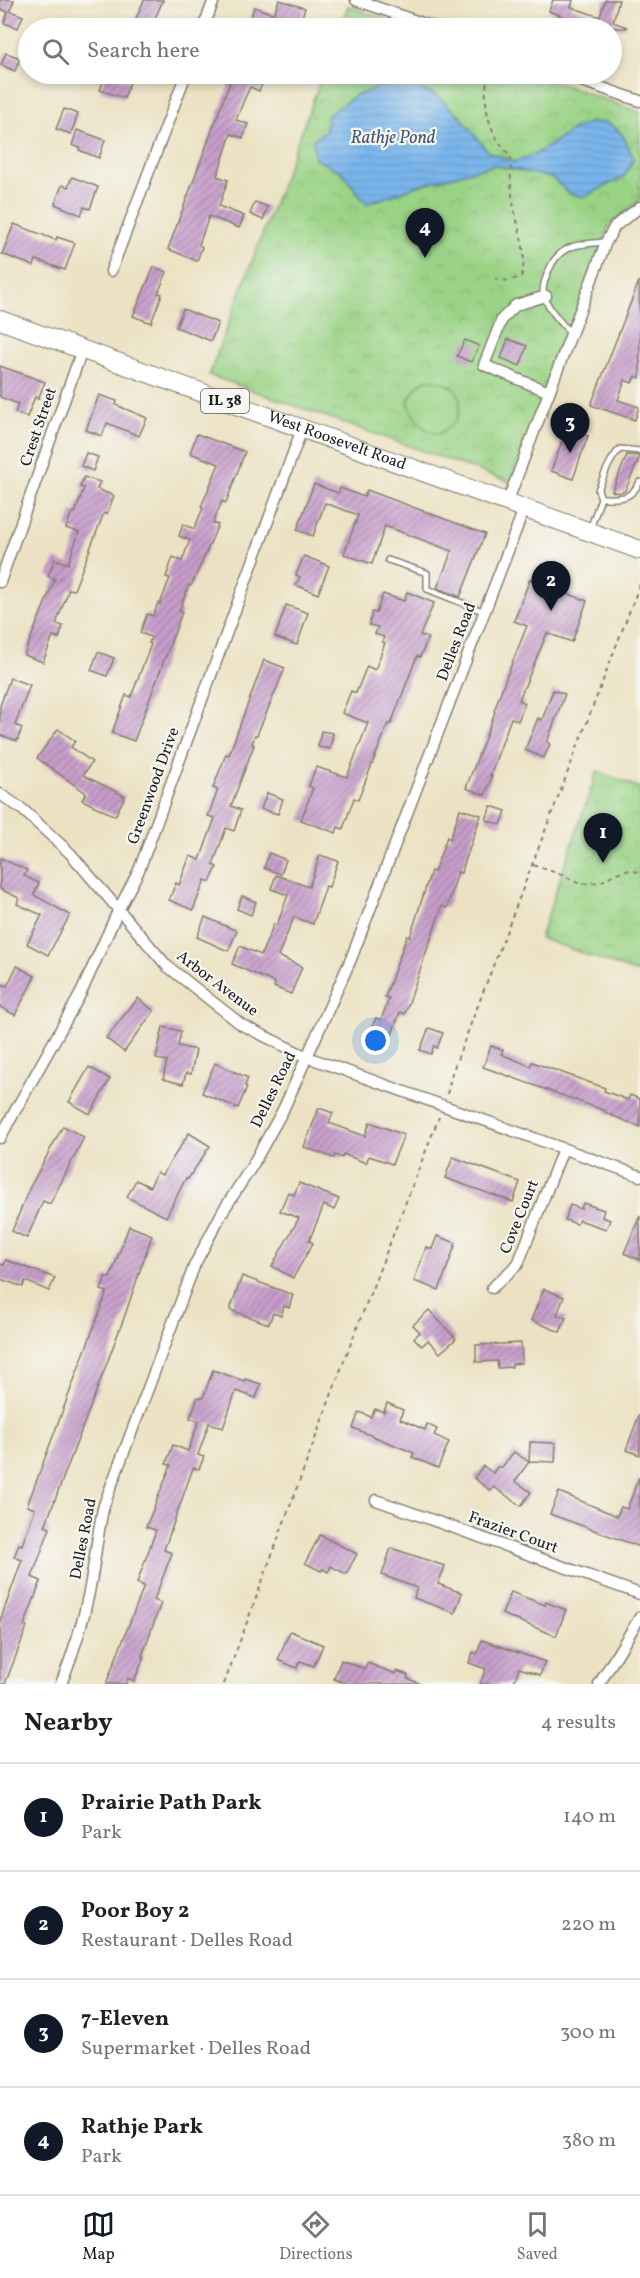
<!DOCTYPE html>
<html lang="en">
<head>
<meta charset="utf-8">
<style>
  body { margin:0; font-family:Vollkorn,serif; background:#f6f6f6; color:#202124 }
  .you { position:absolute; left:376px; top:1041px; width:21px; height:21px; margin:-15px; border:4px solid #fff; border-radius:50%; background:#1a73e8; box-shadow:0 0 0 9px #1a73e833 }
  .badge { display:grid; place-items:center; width:39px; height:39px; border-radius:50%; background:#111827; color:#fff; font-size:20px; font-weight:700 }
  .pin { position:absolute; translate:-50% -50px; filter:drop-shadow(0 2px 3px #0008) }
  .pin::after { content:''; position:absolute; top:32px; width:21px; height:18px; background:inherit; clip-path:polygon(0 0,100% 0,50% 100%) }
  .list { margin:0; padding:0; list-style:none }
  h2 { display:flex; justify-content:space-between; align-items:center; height:78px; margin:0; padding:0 24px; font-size:26px }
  h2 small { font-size:20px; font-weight:400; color:#757577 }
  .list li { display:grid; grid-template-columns:39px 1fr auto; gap:18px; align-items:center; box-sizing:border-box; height:108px; padding:0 24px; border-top:2px solid #e0e0e0 }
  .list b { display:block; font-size:22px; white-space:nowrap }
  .list p { margin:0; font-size:20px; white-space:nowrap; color:#757577 }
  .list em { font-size:20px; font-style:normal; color:#757577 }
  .icon { flex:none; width:33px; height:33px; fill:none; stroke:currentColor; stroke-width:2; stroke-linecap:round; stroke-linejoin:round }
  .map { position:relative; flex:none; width:640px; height:1684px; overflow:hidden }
  .search { position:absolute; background:#fff; box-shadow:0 3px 9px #0003; left:18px; right:18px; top:18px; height:66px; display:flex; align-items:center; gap:15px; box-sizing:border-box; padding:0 21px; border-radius:33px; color:#757577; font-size:22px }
  .sheet { height:510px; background:#fff }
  nav { display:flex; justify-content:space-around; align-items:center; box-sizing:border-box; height:84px; border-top:2px solid #e0e0e0; background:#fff; font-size:16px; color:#757577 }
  nav a { display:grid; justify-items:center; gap:3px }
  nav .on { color:#111827 }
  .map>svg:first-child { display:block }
</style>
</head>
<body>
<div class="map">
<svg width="640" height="1684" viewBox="0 0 640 1684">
  <defs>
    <pattern id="park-crowns" width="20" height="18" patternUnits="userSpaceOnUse" patternTransform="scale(1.5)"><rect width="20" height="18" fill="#9ad385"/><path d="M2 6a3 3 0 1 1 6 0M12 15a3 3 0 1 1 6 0" fill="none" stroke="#84b572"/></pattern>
    <pattern id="water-rules" width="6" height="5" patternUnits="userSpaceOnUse" patternTransform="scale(1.5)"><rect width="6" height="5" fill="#79b5eb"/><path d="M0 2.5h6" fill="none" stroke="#689bc9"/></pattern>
    <pattern id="building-hatch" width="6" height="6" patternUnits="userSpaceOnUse" patternTransform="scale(1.5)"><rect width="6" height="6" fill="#c79ecb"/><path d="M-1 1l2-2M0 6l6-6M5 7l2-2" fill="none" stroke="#a180a4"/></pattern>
  </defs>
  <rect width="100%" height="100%" fill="#f6f6f2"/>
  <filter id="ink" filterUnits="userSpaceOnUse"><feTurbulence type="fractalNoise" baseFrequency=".0167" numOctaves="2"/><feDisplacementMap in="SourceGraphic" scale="12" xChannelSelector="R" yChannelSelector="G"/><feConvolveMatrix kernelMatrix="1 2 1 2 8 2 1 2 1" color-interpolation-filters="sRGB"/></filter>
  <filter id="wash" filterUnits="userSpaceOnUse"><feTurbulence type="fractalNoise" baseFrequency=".008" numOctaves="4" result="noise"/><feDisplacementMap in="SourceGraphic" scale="24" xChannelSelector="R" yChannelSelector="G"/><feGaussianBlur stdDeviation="1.35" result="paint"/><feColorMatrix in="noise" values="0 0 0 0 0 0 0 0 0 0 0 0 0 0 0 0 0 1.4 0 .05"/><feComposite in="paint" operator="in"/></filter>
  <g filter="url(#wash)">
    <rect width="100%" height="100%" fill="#ece2c3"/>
    <g fill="url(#park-crowns)" stroke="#5b7850" stroke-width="1.5">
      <path d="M348,6l61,22h-69z"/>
      <path d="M323,74h210l107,38v88l-31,26 -99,256 -301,-107z"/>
      <path d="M597,771l43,17v186l-100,-36z"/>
    </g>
    <path fill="#9ad385" stroke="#5b7850" stroke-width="1.5" d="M426,380c15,0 35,5 34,24 0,6 -3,13 -5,19l-16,11c-16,-1 -28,-20 -31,-34l10,-15z"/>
    <path fill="url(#water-rules)" stroke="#4a6884" stroke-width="1.5" d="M396,81l38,13 26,22 28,36 26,10 19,-6 41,-27 18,-7 6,1 4,-2c23,9 22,17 32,38l-10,18 -40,20 -14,-3 -18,-16 -58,-13 -74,20 -54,19 -24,-32 -27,-13 -2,-19 13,-10 1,-14 27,-20z"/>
    <g id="blocks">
      <g fill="url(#building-hatch)">
        <path d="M0,0h14l-4,11 13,5 -5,12 -14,-5 4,-11 -8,-3z"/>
        <path d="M144,0h19l-12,28 -17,-5z"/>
        <path d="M279,0l26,8 -7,20h-25l-23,-8 4,-13 20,7z"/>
        <path d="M553,0h20l-2,7 29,10 5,-17h14l-6,22 14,5v1h-47l2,-4 -33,-13z"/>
        <path d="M6,53l14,5 -5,13 -14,-6z"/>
        <path d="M106,74l24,8 -6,16 -24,-8z"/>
        <path d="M233,74h33l-7,17 -9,-4 -6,13 -8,20 12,4 -5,14 -12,-4 -14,42 11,4 -9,26 25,10 -5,12 -30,-12 -10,29 3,2 -5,14 -29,-12z"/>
        <path d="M64,109l14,5 -7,20 -15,-5z"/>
        <path d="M77,130l28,10 -6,18 -20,-8 1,-2 -8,-3z"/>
        <path d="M72,177l26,10 -8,22 -6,-2 -3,8 -26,-11 7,-19 6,2z"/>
        <path d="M255,202l13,5 -5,13 -13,-6z"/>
        <path d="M14,224l42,16 1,-3 18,6 -10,27 -29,-10 -2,6 -32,-12z"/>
        <path d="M154,267l13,5 -9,21 4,1 -11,29 -18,-7z"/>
        <path d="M639,281l1,97 -5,-2 -3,7 -7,-3 -7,20 21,7 -4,13 -44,-15z"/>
        <path d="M183,309l35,14 -7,18 -35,-14z"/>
        <path d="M508,339l19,7 -7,20 -19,-8z"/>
        <path d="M465,340l14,6 -8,16 -14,-6z"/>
        <path d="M0,366l45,16 -7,17 -3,-2 -8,20 -12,-4 3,-9 -18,-7z"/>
        <path d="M99,395l18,6 -1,4 31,13 -8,18 -32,-13 -5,13 -16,-6z"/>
        <path d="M567,428l21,8 -15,43 -22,-8z"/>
        <path d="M197,434l48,18 -19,51 -4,-2 -9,22 5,2 -15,35 -12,26 -2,-1 -10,26 3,1 -48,129 -22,-8 14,-38 5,2 20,-53 -2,-1 2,-6 -11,-4 7,-19 6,2 5,-13 2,1 10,-26 -4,-1 7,-20 9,4 8,-21 -11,-4 4,-12 11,5 9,-21 -2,-1 18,-43 -29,-11z"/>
        <path d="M86,453l12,4 -5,14 -12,-5z"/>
        <path d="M627,455l13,1 -15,35 -7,2 -6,-2z"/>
        <path d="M84,477l16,5 -3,7 17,7 -7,18 -3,-1 -30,77 -5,-1 -13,35 7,2 -4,12 -6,-2 -10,26 -19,-7 31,-76 -7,-3 7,-17 13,5 11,-32 -13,-4 6,-16 3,1 9,-25 -4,-1z"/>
        <path d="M314,484l24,9 2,-5 24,9 3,-7 118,44 -25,63 -23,-9 15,-37 -67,-25 -13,38 -28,-10 14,-39 -33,-12 -12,33 -16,-6z"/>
        <path d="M304,556l25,10 -11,28 -22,-9 4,-8 -4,-2z"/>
        <path d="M530,579l57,22 -15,41 -25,-9 -28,67 6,3 -7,18 -7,-3 -21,58h2l-7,19 -19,-7 29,-76 -1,-1 10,-28 23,-57 -13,-5z"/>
        <path d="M407,592l27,11 -14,32 8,3 -8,19 -3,-1 -26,68h-3l-30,76 -4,-2 -11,31 -5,-2 -2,6 -35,-13 12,-32 -4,-2 7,-19 31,10 21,-54 -26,-10 9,-22 5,2 11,-27 8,4 10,-27 -3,-1 2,-5 -9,-3 3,-7 -9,-2 3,-13 4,1 7,-19 21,7z"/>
        <path d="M286,605l22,8 -11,32 -22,-8z"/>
        <path d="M98,652l16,6 -7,18 -16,-6z"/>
        <path d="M264,660l21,8 -28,67h-2l-3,9 2,1 -23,61 10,4 -7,21 -8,-3 -13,37 4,2 -7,15 -5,-2 -12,30 -24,-10 7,-17 3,2 11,-29 10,4 15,-42 -7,-2 10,-26 -5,-2 13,-34 3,1z"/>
        <path d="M10,678l20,7 -15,40 7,3 -5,13 -17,-6v-29z"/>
        <path d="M553,690l12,4 -18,48 3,2 -6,14 -19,-8 13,-32 4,2z"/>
        <path d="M58,729l17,12 -4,6 21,15 -9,13 42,21 -10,20 -33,-16 4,-7 -49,-35z"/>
        <path d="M321,731l12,2 -3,16 -12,-2z"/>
        <path d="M267,793l16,6 -5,15 -17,-5z"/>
        <path d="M491,806l15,5 -5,14 -15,-5z"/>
        <path d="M460,809l21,6 -20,58 -3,-1 -11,36 -5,-2 -37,108 -5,-2 -14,38 -20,-7 10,-25 5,2 8,-22 -4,-1 22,-61 3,1 21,-66 3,1 13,-35 3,2z"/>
        <path d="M269,853l17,7 -5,14 -17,-6z"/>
        <path d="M320,855l18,6 -9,26 -3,-1 -13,38 -19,-7 -16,39 24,11 -11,27 -17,-7 1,-4 -43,-19 8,-18 21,9 13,-31 3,1 11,-30 -17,-6 5,-14 33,12z"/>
        <path d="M0,858l27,12 -3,6 15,7 -5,12 36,20 -22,40 -21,-11 15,-29 -25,-11 2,-6 -19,-9z"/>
        <path d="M242,896l14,6 -5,13 -14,-6z"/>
        <path d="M205,917l32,14 -9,20 -31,-14z"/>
        <path d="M17,966l18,10 -20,39 -15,-8v-24l7,3z"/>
        <path d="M138,998l16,13 -30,41 -18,-14z"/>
        <path d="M163,1027l18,4 -3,15 18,4 -5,24 -5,-1 -3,11 -20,-5 4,-18 -11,-2z"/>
        <path d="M429,1028l14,5 -6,15 -3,-2 -3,8 -11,-4z"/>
        <path d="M491,1046l12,4 -2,4 29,12 2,-4 73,26 -1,3 24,9 2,-5 10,4v28l-34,-14v-2l-123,-44z"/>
        <path d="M215,1063l33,15 -3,8 2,1 -9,21 -36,-15z"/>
        <path d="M89,1067l21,12 -20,35 -21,-12z"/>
        <path d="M319,1108l14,5 -4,10 36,13 5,-14 34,13 -12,29 -23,-8 -3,7 -23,-9 -1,4 -7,-3 -1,3 -30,-11z"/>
        <path d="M63,1126l21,11 -34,67 -7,-3 -16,37 -15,-7 17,-42z"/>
        <path d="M189,1133l21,13 -22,33 -2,-1 -20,39 -39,-20 9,-17 14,7 7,-15 5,3z"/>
        <path d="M453,1157l67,25 -7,20 -68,-24z"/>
        <path d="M299,1183l40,16 -5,11 -10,-5 -15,36 4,2 -20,35 -21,-12 27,-48 -19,-7 8,-19 6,3z"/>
        <path d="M583,1203l21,7 -2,7 8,3 -4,9 -27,-9 -2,4 -12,-4 5,-15 11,4z"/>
        <path d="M640,1216v44l-16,-7z"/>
        <path d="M129,1226l23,9 -28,83 -79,208 5,2 -18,49 9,4 -17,45 3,1 -22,57h-5v-63l22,-61 -8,-3 5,-13 3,1 13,-36 -8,-3 80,-214 -6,-2 5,-13 4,1z"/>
        <path d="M437,1236l19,7 -17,47 -25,-9 12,-34 6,2z"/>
        <path d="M6,1260l49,18 -6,13 -24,-10 -2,6 -23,-8v-15l4,1z"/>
        <path d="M242,1276l51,19 -4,13 -5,-2 -3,10 -8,-3 -4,11 -39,-14z"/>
        <path d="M544,1289l20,8 -7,18 9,3 -6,14 -29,-12z"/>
        <path d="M429,1310l27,29 -16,14 -12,-13 -6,6 -8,-8 6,-6 -7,-7z"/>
        <path d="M521,1343l1,20 -10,1v3l-14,1 -1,-7 -21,1v-17z"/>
        <path d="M213,1370l31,11 1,-2 16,5 -5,14 -20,-7 -13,37 -14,-5 -11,32 6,2 -5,12 -6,-1 -29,82 8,3 -18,47 7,3 -19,53 2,1 -10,24 -6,-3 -2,6h-20l38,-98 -7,-3 19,-53 -10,-3 25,-62 -5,-1 7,-19 15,6 11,-30 -9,-3 8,-21 5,1z"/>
        <path d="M387,1403l16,7 -3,9 25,11 2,-6 10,5 -3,6 15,7 -11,26 -26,-11 2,-4 -61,-25 6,-16 12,5 4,-8 9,3z"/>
        <path d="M639,1415h1v40l-14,-5z"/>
        <path d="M530,1442l26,1 -1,19 -26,-1z"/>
        <path d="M514,1452l15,10 -14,19 16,11 -10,14 -27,-19 -3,4 -17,-13 9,-12 10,7 4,-6h5z"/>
        <path d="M639,1477l1,70 -90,-33 9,-22 58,24 4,-9 6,2z"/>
        <path d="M320,1535l37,19 -11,20 -15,-8 -3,6 -5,-3 -2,2 -16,-8z"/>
        <path d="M391,1548l54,18 -7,18 24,9 -7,20 -41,-15 3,-10 -35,-13z"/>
        <path d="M511,1592l34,13 1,-3 20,8 -10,26 -54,-22z"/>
        <path d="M290,1631l33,14 -9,21 -14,-5 -3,7 -19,-8z"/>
        <path d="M482,1640l63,22 -5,13 -21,-7 -6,16h-33l6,-15 -17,-6 4,-11 4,2z"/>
        <path d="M341,1660l24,9 2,-6 29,11 1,-3 11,4 -1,3 13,6h-72l-14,-5z"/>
      </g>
    </g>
  </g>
  <g filter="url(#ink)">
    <use href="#blocks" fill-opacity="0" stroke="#847f70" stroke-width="1.5"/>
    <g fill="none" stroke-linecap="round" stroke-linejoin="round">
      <g stroke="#847f70" stroke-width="8">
        <g id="service">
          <path d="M571,334c-10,-12 -26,-27 -28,-44 0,-5 3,-13 5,-18 11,-28 30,-28 58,-30"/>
          <path d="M601,498l-3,-8c6,-14 11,-30 22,-41l20,2"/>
          <path d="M590,529l11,-31c20,0 28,3 39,-16"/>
          <path d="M388,560l39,13v16l58,23"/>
        </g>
      </g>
      <g stroke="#847f70" stroke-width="13">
        <g id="minor">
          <path d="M356,0l80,28"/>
          <path d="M203,28l11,-28"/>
          <path d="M562,74l78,27"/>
          <path d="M111,271l75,-197"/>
          <path d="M546,296l-30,9 -14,14 -18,46 65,27"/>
          <path d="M507,503l99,-261 9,-16 25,-19"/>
          <path d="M0,582l82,-232"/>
          <path d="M0,794l22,15 48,44 97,113 75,59 65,32 333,119"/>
          <path d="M0,1138l81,-145 37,-82 21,-41 163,-441"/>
          <path d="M492,1288l26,-24 45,-115"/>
          <path d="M376,1500l264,94"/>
          <path d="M61,1684c12,-30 22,-61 28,-92 6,-29 8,-58 15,-87l91,-241 28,-53 29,-45 31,-56 68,-151 173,-450"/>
          <path d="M599,1684l41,-67"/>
        </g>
      </g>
      <g stroke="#847f70" stroke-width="20">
        <g id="primary">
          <path id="s1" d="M0,320l640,230"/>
        </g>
      </g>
      <g stroke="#847f70" stroke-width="2" stroke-dasharray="4.5 4.5" stroke-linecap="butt">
        <path d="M488,74c-6,31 0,60 23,82 -1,20 0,38 4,57 5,21 13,42 6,64l-13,4 -16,-3"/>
        <path d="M533,865l30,10 17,9 21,-2 13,-8 11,-4 15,2"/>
        <path d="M447,1094l5,-21 188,-489"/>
        <path d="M224,1684l120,-323 95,-244"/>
      </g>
      <use href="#service" stroke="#fff" stroke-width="5"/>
      <use href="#minor" stroke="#fff" stroke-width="10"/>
      <use href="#primary" stroke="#fff" stroke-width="18"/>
    </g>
  </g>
  <g text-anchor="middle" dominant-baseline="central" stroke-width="4.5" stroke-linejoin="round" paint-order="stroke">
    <rect fill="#f6f6f2" stroke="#5d5d5c" stroke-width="1.5" x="201" y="389" width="48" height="24" rx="4.5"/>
    <g font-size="15" font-weight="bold" fill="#1c1c1c">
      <text x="225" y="401">IL 38</text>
    </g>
    <g font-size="16" fill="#1c1c1c" stroke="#f6f6f2">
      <text transform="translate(39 427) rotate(-71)">Crest Street</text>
      <text stroke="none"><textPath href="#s1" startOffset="358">West Roosevelt Road</textPath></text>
      <text transform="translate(457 642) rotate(-69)">Delles Road</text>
      <text transform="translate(154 786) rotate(-70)">Greenwood Drive</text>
      <text transform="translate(217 984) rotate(37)">Arbor Avenue</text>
      <text transform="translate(274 1090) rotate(-64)">Delles Road</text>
      <text transform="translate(520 1217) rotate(-68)">Cove Court</text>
      <text transform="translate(513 1533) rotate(20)">Frazier Court</text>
      <text transform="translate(84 1539) rotate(-79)">Delles Road</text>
    </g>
    <g font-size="18" font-style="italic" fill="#41596f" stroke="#f6f6f2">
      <text x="393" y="138">Rathje Pond</text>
    </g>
  </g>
</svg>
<div class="you"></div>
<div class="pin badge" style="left:603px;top:863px">1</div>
<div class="pin badge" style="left:551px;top:611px">2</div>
<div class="pin badge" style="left:570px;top:453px">3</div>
<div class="pin badge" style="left:425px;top:258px">4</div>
<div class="search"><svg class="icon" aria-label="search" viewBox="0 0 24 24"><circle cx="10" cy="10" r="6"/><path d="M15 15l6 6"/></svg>Search here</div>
</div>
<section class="sheet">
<h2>Nearby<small>4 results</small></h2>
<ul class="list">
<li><span class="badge">1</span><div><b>Prairie Path Park</b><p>Park</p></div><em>140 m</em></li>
<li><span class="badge">2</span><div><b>Poor Boy 2</b><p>Restaurant · Delles Road</p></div><em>220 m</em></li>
<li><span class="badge">3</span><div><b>7-Eleven</b><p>Supermarket · Delles Road</p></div><em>300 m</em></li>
<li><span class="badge">4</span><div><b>Rathje Park</b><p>Park</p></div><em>380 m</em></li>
</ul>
</section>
<nav>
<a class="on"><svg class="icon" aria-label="map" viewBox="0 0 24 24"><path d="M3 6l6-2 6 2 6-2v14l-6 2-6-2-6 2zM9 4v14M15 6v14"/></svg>Map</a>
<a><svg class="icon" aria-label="directions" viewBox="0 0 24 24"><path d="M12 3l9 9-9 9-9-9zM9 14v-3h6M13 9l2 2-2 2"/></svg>Directions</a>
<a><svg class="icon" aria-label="saved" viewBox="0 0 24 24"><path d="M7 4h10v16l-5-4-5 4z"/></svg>Saved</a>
</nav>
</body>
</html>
